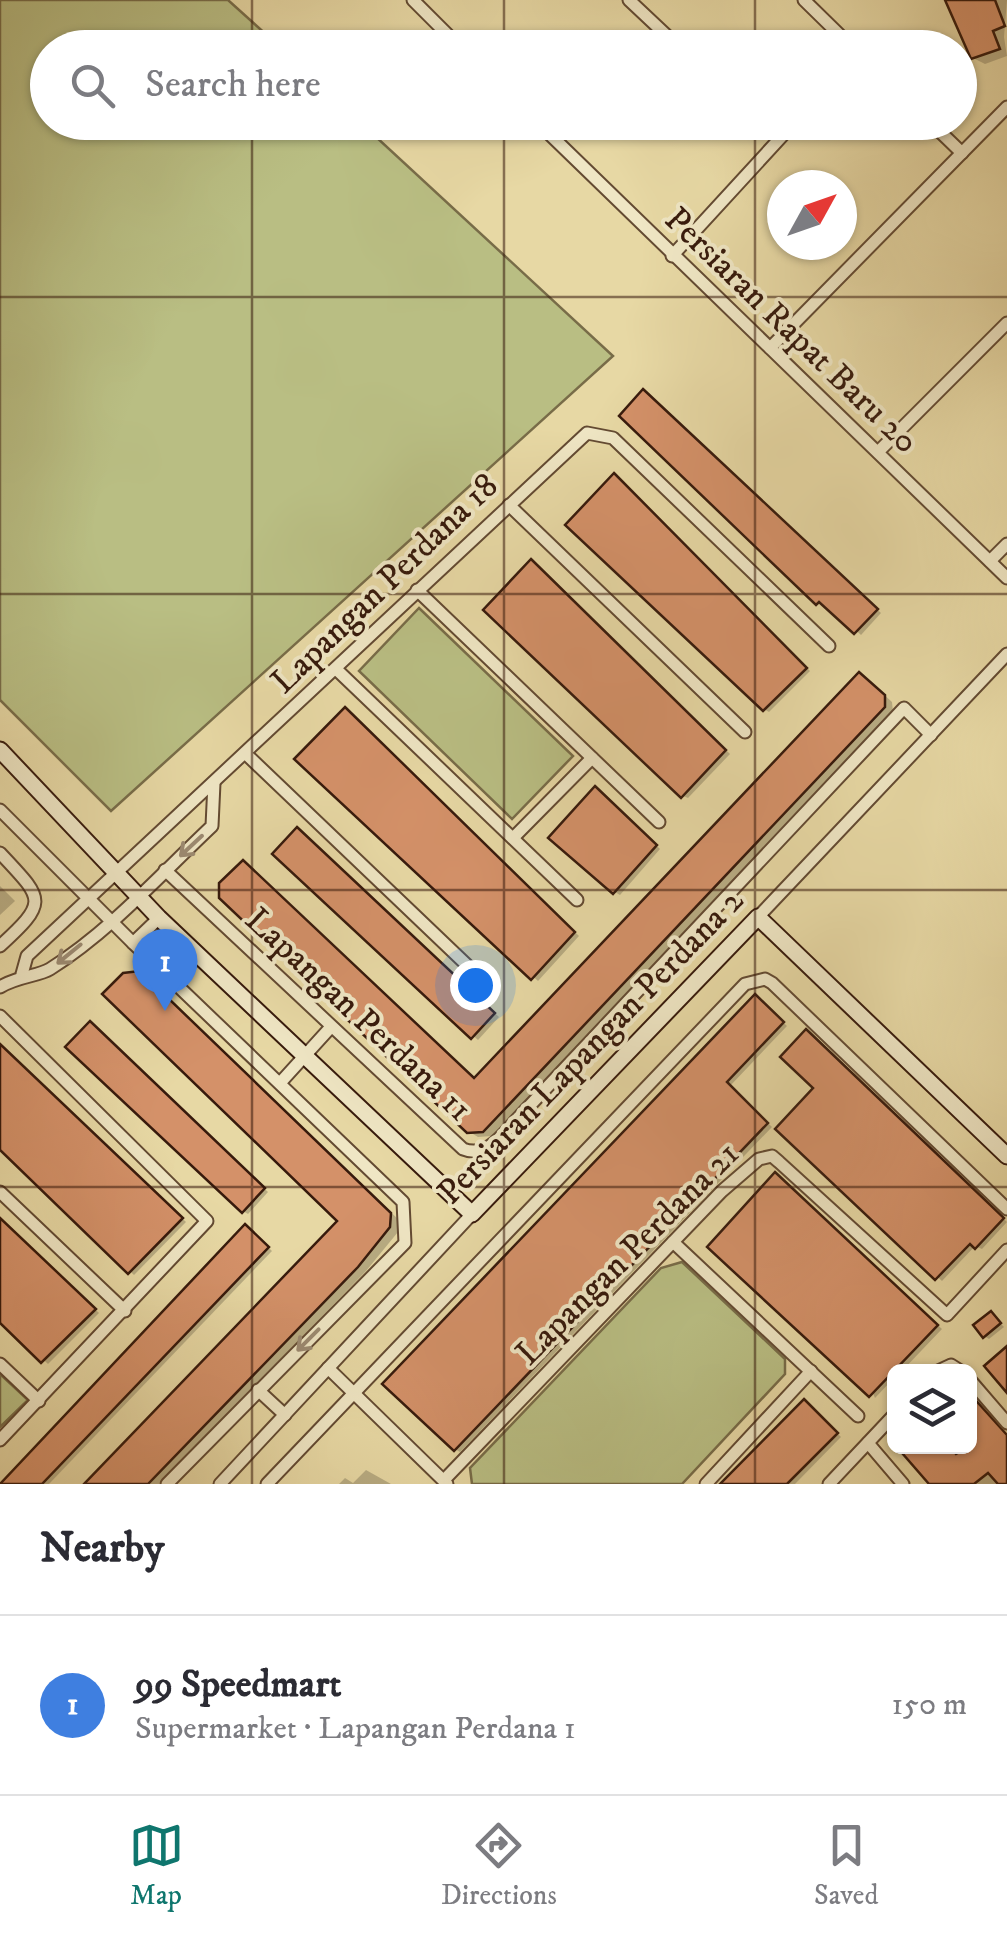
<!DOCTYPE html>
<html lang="en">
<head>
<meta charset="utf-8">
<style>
  body { margin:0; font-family:"IM FELL DW Pica",serif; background:#f7f7f7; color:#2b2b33 }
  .controls { position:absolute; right:30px; bottom:30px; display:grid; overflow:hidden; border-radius:15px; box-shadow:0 2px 8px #0004 }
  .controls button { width:90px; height:90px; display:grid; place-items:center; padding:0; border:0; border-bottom:2px solid #e1e1e2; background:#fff; color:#2b2b33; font:50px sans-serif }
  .compass { position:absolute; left:767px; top:170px; width:90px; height:90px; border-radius:50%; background:#fff; box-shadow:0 2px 8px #0004; rotate:50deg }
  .you { position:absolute; left:475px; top:985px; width:35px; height:35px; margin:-25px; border:8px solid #fff; border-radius:50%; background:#1a73e8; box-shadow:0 0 0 15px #1a73e833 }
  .badge { display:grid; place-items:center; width:65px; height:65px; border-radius:50%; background:#0f766e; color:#fff; font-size:32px; font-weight:700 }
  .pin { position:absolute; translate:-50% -82px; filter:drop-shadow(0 2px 5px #0008) }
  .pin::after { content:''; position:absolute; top:52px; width:35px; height:30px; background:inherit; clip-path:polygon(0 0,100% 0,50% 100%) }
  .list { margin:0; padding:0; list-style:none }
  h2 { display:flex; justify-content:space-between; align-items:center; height:130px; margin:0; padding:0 40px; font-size:42px }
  h2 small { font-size:32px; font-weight:400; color:#7c7c81 }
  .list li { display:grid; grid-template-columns:65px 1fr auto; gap:30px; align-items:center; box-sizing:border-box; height:180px; padding:0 40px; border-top:2px solid #e1e1e2 }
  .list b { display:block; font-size:38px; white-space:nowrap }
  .list p { margin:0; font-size:32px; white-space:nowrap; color:#7c7c81 }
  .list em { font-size:32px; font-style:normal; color:#7c7c81 }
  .icon { flex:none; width:55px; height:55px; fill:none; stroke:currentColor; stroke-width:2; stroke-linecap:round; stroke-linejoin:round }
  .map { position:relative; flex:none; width:1007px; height:1484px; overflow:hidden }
  .search { position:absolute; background:#fff; box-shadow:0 2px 8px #0004; left:30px; right:30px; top:30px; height:110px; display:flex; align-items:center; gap:25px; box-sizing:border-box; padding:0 35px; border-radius:55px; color:#7c7c81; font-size:38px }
  .sheet { height:310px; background:#fff }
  nav { display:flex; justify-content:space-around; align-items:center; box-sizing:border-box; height:140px; border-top:2px solid #e1e1e2; background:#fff; font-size:28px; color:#7c7c81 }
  nav a { display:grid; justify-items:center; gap:5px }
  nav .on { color:#0f766e }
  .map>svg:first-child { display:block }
</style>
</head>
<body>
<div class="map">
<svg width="1007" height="1484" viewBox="0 0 1007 1484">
  <rect width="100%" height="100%" fill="#e7d8a4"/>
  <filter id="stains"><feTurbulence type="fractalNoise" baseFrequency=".002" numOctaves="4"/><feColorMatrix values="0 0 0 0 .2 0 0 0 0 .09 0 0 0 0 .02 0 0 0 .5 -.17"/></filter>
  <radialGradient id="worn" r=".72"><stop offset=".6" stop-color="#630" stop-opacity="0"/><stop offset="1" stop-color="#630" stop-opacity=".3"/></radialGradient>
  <g fill="#b9be83" stroke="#786c48" stroke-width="2.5">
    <path d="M0,0h228l52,47 -232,1v74l313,1 252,233 -502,455 -111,-111z"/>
    <path d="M419,608l154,148 -61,63 -153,-148z"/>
    <path d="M682,1262l103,97v15l-103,110h-210l-2,-16 191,-200z"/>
    <path d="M0,1374l28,26 -28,27z"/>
  </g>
  <g fill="#0003">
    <path d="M949,0h58l-3,37 3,19 -22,8 -12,-6z"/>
    <path d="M648,395l233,218 -20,22 -238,-220z"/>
    <path d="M619,479l191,192 -41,41 -5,-3z"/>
    <path d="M537,565l193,189 -42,44 -5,-2z"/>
    <path d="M868,680l24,22 1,10 -401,424 -14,1 -10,-6 -225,-268 233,216z"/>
    <path d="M351,713l228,223 -41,45 -241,-222z"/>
    <path d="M601,792l59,57 -40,46 -5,-3z"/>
    <path d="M302,833l197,184 -21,23 -203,-186z"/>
    <path d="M0,886l15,15 -15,14z"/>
    <path d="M140,973l259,247 -1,12 -32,39 -207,213h-73l254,-263z"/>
    <path d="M760,1000l27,26 -57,60 42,41 -312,325 -5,-3z"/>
    <path d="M96,1027l172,165 -20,22 -5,-3z"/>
    <path d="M812,1035l195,187 -25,27 -7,-3 -33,35 -163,-152 37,-41z"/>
    <path d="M0,1045l186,177 -52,53 -134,-129z"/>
    <path d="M781,1178l161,151 -41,43h-7v6l-19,20z"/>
    <path d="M0,1218l99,95 -51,51 -48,-45z"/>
    <path d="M250,1230l22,21 -223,233h-49z"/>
    <path d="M991,1314l13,13 -15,12 -5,-3z"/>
    <path d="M970,1395l37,43v46h-76l-28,-38h67z"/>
    <path d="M809,1405l32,32 -46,47h-68z"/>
    <path d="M366,1470l25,14h-52l6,-6 8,5z"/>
  </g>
  <g fill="#d49169" stroke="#371a0c" stroke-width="2.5">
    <path d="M945,0h50l10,26 -12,5 7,18 -29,10z"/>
    <path d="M643,389l235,220 -24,25 -35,-32 -3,3 -197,-189z"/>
    <path d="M614,473l193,195 -44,43 -198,-186z"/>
    <path d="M531,559l195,191 -45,48 -198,-188z"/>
    <path d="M859,672l26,23v12l-402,425 -16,1 -248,-235v-15l24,-23 231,218z"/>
    <path d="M345,707l230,225 -44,48 -237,-221z"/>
    <path d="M595,786l62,59 -44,49 -65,-56z"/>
    <path d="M297,827l198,186 -24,26 -199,-185z"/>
    <path d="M140,971l251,242 -1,14 -32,40 -210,217h-64l253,-263 -235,-227 21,-21z"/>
    <path d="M755,994l29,28 -57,60 41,41 -314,328 -72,-67z"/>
    <path d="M90,1021l175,167 -23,25 -177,-166z"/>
    <path d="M806,1029l198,189 -29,31 -5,-5 -35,36 -160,-151 38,-41 -33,-31z"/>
    <path d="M0,1044l183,174 -55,56 -128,-124z"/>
    <path d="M775,1172l163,153 -69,72 -162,-150z"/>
    <path d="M0,1218l96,91 -55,54 -41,-40z"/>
    <path d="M245,1224l24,23 -227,237h-42z"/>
    <path d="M991,1311l10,12 -18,15 -10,-13z"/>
    <path d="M1007,1346v47l-23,-27z"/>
    <path d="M970,1394l37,41v49h-9l-10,-11 -14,11h-45l-33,-38h53l7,8 14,-8z"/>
    <path d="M804,1399l34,34 -51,51h-67z"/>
  </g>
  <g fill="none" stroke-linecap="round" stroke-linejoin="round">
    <g stroke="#634a32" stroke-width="15">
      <g id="street">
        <path d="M413,0l48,48"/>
        <path d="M629,0l51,48"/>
        <path d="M804,0l49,48"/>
        <path d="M537,122l470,456"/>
        <path d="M760,122l18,17"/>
        <path d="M930,122l32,31"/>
        <path d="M672,256l123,-134"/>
        <path d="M770,348l237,-241"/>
        <path d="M878,452l129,-129"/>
        <path d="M509,505l236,227"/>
        <path d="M990,561l17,-17"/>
        <path d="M417,590l242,232"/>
        <path d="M336,669l241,231"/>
        <path d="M246,754l246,235"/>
        <path d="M0,810l133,133"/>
        <path d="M513,838l79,-80"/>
        <path d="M0,853c44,47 49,48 0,93"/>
        <path d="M165,870l298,279c25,10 41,-17 57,-33l384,-408 27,27"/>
        <path d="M758,917l249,-263"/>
        <path d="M159,918l-26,25 270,259 2,41 -238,241"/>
        <path d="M22,974l5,-18 560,-523 26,5 216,208"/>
        <path d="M0,987c18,-11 39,-11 50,-18 60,-38 111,-95 162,-143l2,-43"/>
        <path d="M0,1016l207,205 -207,219"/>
        <path d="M280,1083l50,-55"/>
        <path d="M0,1192l125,119"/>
        <path d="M673,1242l185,174"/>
        <path d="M0,1364l39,37"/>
        <path d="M328,1368l119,116"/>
        <path d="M936,1372l15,-7 11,7"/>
        <path d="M970,1380l37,43"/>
        <path d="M258,1390l27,25"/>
        <path d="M868,1443l35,41"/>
        <path d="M444,1480l278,-289 37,-32 13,-3 7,6 168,153 60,-65"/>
        <path d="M220,1484l252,-270"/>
        <path d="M267,1484l478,-500 20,-5 7,4 235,226"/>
        <path d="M706,1484l105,-113"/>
        <path d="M829,1484l65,-69"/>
      </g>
    </g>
    <g stroke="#371a0c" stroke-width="19">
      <path id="secondary" d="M0,750l159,168 313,296 286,-297 249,239"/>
    </g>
    <use href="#street" stroke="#efe6c4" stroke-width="11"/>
    <use href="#secondary" stroke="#efe6c4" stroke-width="15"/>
  </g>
  <defs><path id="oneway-shaft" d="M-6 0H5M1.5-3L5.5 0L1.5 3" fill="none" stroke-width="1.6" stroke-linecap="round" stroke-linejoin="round" transform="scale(2.5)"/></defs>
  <g stroke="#9c8a71">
    <use href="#oneway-shaft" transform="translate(191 846) rotate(137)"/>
    <use href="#oneway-shaft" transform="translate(69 954) rotate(141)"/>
    <use href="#oneway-shaft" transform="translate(308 1340) rotate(135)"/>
  </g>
  <path fill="none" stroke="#371a0c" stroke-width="2.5" stroke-opacity="0.55" d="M252,0v48M504,0v48M755,0v48M252,122v1362M504,122v1362M755,122v1362M0,297h1007M0,594h1007M0,890h1007M0,1187h1007"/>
  <g text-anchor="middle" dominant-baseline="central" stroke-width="8" stroke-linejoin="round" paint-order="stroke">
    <g font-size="35" fill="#371a0c" stroke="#efe6c4">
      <text transform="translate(791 331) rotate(44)">Persiaran Rapat Baru 20</text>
      <text transform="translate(385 584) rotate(-44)">Lapangan Perdana 18</text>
      <text transform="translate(358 1015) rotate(43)">Lapangan Perdana 11</text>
      <text transform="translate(591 1047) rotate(-46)">Persiaran Lapangan Perdana 2</text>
      <text transform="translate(628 1254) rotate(-45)">Lapangan Perdana 21</text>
    </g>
  </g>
  <rect width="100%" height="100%" filter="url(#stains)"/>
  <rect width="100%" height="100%" fill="url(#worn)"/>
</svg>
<div class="controls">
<button><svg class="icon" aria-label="layers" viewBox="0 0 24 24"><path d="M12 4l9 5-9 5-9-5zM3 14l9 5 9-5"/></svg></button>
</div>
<svg class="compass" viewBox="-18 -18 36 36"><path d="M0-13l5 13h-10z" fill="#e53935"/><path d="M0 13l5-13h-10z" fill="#7c7c81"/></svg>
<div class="you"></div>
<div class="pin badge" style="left:165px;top:1011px;background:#3f7fe0">1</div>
<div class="search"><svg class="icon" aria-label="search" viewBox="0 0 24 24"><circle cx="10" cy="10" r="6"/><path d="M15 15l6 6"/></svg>Search here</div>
</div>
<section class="sheet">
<h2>Nearby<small></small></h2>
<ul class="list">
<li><span class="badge" style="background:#3f7fe0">1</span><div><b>99 Speedmart</b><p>Supermarket · Lapangan Perdana 1</p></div><em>150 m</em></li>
</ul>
</section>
<nav>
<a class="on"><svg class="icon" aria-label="map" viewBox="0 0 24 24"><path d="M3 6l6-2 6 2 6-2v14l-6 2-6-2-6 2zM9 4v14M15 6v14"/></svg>Map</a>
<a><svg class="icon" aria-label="directions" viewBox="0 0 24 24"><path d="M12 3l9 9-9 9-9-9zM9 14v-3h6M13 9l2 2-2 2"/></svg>Directions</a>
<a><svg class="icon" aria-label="saved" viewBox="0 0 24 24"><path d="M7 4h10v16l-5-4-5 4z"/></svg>Saved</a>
</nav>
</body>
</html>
